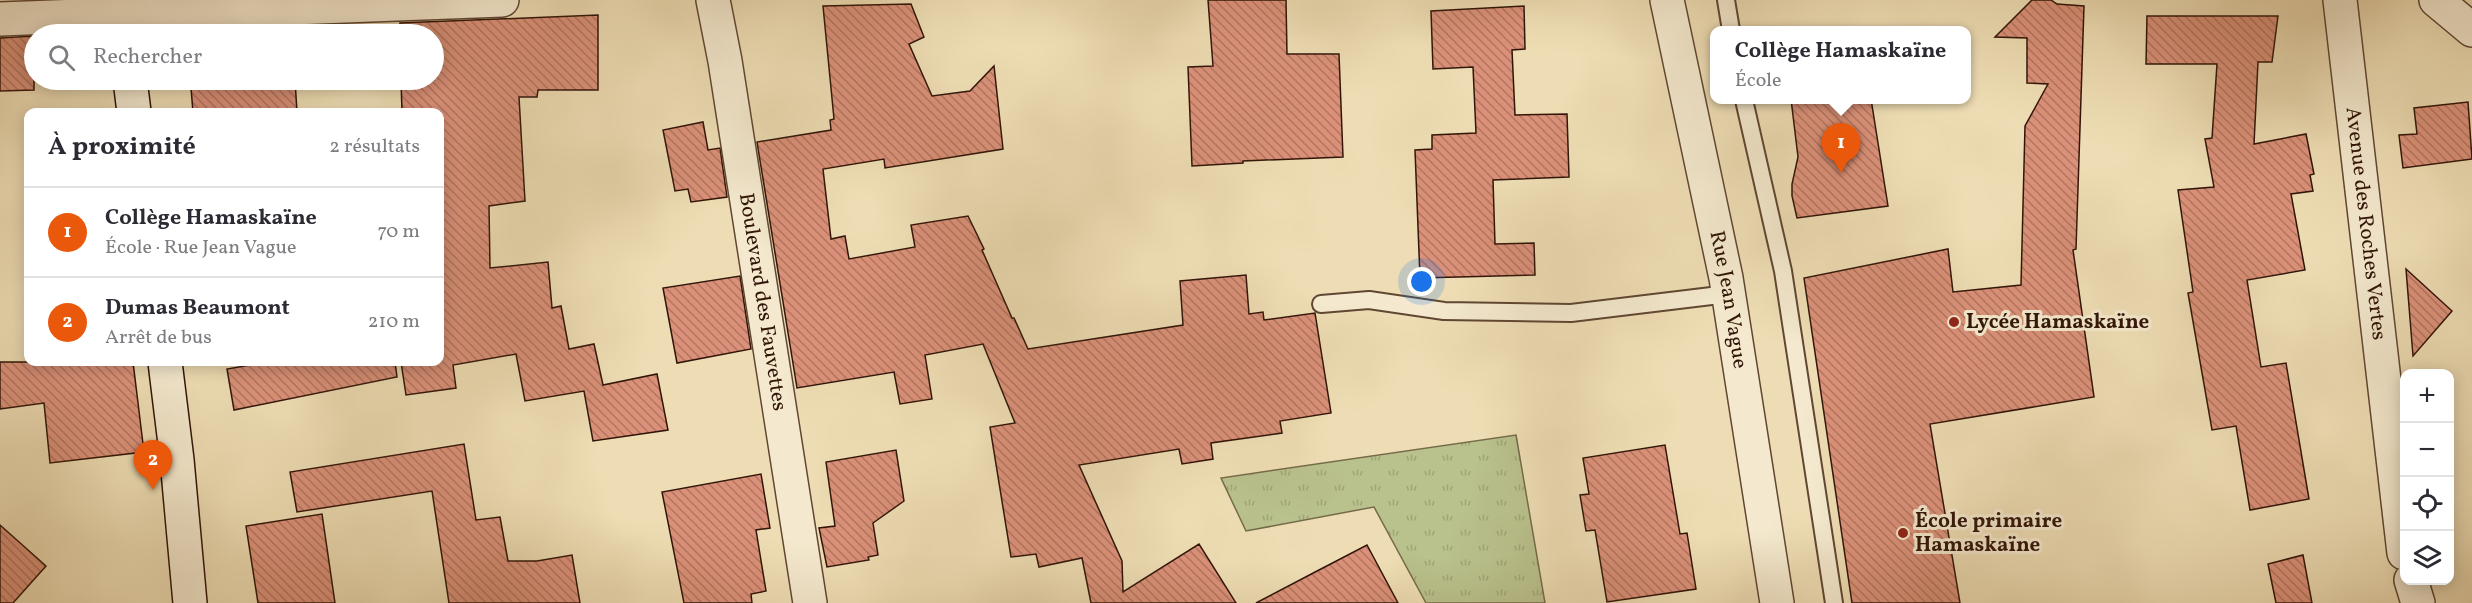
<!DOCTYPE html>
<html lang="fr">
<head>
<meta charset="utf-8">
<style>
  body { margin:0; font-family:Vollkorn,serif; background:#f2f2f3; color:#2b2b33 }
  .controls { position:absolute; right:18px; bottom:18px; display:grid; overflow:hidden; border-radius:12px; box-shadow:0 3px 15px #0003 }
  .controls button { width:54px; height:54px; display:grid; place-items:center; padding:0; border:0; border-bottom:2px solid #e1e1e2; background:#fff; color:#2b2b33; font:30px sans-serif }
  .you { position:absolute; left:1422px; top:282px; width:21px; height:21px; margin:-15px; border:4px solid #fff; border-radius:50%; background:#1a73e8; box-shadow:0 0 0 9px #1a73e833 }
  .badge { display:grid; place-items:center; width:39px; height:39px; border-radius:50%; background:#ea580c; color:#fff; font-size:20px; font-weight:700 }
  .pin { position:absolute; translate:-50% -50px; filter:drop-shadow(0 2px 3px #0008) }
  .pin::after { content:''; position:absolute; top:32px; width:21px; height:18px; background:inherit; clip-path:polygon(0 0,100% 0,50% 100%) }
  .popup { position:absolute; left:1710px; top:26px; width:261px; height:78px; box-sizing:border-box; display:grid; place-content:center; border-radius:12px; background:#fff; filter:drop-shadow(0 2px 4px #0005); font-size:20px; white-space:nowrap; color:#7c7c81 }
  .popup b { font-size:22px; color:#2b2b33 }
  .popup::after { content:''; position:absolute; left:50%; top:100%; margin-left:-12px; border:12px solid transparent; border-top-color:#fff }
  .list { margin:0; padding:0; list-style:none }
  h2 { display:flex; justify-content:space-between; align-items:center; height:78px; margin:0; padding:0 24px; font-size:26px }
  h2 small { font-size:20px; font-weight:400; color:#7c7c81 }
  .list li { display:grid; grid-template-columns:39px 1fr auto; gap:18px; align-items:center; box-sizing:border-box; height:90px; padding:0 24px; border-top:2px solid #e1e1e2 }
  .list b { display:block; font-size:22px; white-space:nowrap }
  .list p { margin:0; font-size:20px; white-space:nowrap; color:#7c7c81 }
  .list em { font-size:20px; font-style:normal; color:#7c7c81 }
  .icon { flex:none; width:33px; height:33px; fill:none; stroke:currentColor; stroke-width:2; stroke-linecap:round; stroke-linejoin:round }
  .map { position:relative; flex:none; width:2472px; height:603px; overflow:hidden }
  .search { position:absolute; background:#fff; box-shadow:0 3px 15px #0003; left:24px; top:24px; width:420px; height:66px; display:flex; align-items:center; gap:15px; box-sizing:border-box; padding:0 21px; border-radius:33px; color:#7c7c81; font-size:22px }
  .panel { position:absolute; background:#fff; box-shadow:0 3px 15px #0003; left:24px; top:108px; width:420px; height:258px; border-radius:12px }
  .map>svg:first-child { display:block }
</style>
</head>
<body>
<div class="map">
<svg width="2472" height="603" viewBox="0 0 2472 603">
  <defs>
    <pattern id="park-tufts" width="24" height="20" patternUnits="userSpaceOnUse" patternTransform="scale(1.5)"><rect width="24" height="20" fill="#b9c18c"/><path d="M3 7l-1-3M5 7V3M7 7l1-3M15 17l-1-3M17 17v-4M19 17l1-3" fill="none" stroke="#a0a577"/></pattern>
    <pattern id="building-back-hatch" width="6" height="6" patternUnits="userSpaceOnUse" patternTransform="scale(1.5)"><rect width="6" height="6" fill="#db9179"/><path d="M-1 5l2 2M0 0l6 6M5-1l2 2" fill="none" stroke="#b27561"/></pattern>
  </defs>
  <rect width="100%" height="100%" fill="#eeddb4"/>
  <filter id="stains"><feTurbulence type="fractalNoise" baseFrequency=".00333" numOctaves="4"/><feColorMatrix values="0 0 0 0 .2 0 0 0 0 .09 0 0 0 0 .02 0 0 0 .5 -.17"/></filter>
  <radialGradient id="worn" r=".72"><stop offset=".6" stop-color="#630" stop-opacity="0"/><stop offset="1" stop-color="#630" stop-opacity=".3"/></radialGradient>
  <path fill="url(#park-tufts)" stroke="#756b4a" stroke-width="1.5" d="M1516,435l29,168h-119l-52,-96 -128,24 -25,-53z"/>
  <g fill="url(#building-back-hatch)" stroke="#311508" stroke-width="1.5">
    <path d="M1208,0h78l1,54h52l4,103 -100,4v2l-51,3 -4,-99 25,-1z"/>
    <path d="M2032,0h19l6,4 27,2 -8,243 -3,1 21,147 -164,27 30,179h-108l-48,-325 144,-29 5,43 68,-7 4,-159 23,-42 -21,-1v-45l-32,-1z"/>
    <path d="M911,4l13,33 -15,7 23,52 38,-5 24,-25 9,83 -118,19 -1,-9 -61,10 8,70 14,-3 4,23 66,-12 -4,-22 57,-9 16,33 -2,1 30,68h2l14,31 155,-24 -3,-44 66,-6 3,39 14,-2 1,8 51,-7 16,100 -51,8 2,12 -71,10 2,16 -31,5 -3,-15 -100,16 43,96 1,31 76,-48 37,59h-145l-9,-45 -43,9 -3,-13 -25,3 -21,-130 25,-4 -32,-79 -58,11 7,44 -32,5 -6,-32 -97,16 -40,-246 74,-12 -1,-10 4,-1 -11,-113z"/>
    <path d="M1524,6l1,43 -13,1 3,65 52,-1 2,63 -76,3 2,64 39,-1 1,32 -115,3 -5,-128 17,-1v-14l44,-2 -3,-66 -40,2 -2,-58z"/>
    <path d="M598,15v75h-60l-1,7h-18l6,104 -36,5 1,62 58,-6 4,46 9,-2 8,43 25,-5 9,41 54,-11 11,56 -75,11 -9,-50 -59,10 -9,-47 -63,11 3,23 -50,7 -5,-33h39v-250h-38l-1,-32h33v-46h-34v-11z"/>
    <path d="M2147,16h131l-6,46h-14l-4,82 52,-10 8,40 -4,1 3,16 -22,3 14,76 -58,10 14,87 25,-4 23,136 -59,11 -14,-84 -24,4 -24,-137 5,-1 -15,-102 36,-3 -9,-48 7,-1 5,-74h-71z"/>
    <path d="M289,27l1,7h-104l1,-2z"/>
    <path d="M34,36v54l-34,1v-53z"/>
    <path d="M156,80h139l2,32h-104l-2,-24h-40z"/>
    <path d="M1791,99h80l17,107 -91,12 -5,-22v-12l6,-27z"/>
    <path d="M2468,102l4,57 -69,9 -4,-33 18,-1 -3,-26z"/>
    <path d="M703,122l5,28 12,-2 7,49 -36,5 -3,-13 -13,2 -12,-61z"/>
    <path d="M2406,269l46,42 -39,45z"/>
    <path d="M740,276l11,73 -74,14 -14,-75z"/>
    <path d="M0,362h133l11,90 -94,11 -6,-60 -44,6z"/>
    <path d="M267,362h128l2,15 -163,33 -7,-41z"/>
    <path d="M464,444l12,76 24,-3 8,44h29l35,-6 8,48h-131l-17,-112 -135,21 -7,-40z"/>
    <path d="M1665,445l15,89 7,-1 9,56 -89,13 -12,-72 -9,1 -6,-36 9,-1 -6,-36z"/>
    <path d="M896,450l8,51 -31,22 5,32 -10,2 1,3 -42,7 -8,-39 16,-2 -9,-64z"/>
    <path d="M761,474l9,54 -14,2 10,61 -15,3 1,9h-68l-22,-111z"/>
    <path d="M322,514l13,89h-77l-12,-77z"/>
    <path d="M0,525l46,41 -33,37h-13z"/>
    <path d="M1367,545l31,58h-142l63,-33z"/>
    <path d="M2303,555l9,48h-36l-8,-39z"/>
  </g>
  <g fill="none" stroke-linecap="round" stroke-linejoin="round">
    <g stroke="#604733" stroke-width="20">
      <g id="lane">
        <path d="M1726,0l5,30"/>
        <path d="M1744,100l39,171 51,332"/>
        <path d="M1321,304l48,-4 75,11 127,2 157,-19"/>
      </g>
    </g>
    <g stroke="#604733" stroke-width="36">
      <g id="street">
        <path id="s1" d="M713,0l12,61 85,542"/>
        <path id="s2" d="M1667,0l59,278 51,325"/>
        <path id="s3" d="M2340,0l64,553"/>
        <path d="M2436,0l36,30"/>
        <path d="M0,19l502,-19"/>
        <path d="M2411,580l7,23"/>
      </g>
    </g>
    <g stroke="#311508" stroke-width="36">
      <g id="secondary">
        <path d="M120,0l4,34"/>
        <path d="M130,80l4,32"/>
        <path d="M165,362l12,98 13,143"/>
      </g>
    </g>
    <use href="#lane" stroke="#f4e9ce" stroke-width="16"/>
    <use href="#street" stroke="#f4e9ce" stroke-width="33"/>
    <use href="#secondary" stroke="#f4e9ce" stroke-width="33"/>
  </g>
  <g fill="#8f2418" stroke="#f4e9ce" stroke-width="2">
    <circle cx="1954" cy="322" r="6"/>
    <circle cx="1903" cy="533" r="6"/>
  </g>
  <g text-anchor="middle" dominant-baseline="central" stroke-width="6" stroke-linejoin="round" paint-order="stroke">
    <g font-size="21" fill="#311508" stroke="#f4e9ce">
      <text stroke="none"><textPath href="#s3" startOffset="225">Avenue des Roches Vertes</textPath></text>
      <text stroke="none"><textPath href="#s2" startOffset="306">Rue Jean Vague</textPath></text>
      <text stroke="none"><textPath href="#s1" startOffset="306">Boulevard des Fauvettes</textPath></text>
    </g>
    <g font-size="21" font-weight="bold" fill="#311508" stroke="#f4e9ce" text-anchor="start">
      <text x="1966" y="322">Lycée Hamaskaïne</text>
      <text x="1915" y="521">École primaire<tspan x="1915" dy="24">Hamaskaïne</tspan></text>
    </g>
  </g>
  <rect width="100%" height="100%" filter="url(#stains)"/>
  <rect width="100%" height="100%" fill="url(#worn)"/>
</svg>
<div class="controls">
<button>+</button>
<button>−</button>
<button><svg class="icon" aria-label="locate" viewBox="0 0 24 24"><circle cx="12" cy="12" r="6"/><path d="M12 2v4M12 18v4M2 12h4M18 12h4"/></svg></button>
<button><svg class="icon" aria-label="layers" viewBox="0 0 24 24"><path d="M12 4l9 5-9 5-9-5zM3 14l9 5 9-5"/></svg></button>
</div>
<div class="you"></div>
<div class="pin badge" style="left:1841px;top:173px">1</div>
<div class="popup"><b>Collège Hamaskaïne</b>École</div>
<div class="pin badge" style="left:153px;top:490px">2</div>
<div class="search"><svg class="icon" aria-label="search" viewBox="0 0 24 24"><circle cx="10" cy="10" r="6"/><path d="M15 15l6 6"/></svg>Rechercher</div>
<section class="panel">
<h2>À proximité<small>2 résultats</small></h2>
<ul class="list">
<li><span class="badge">1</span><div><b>Collège Hamaskaïne</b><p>École · Rue Jean Vague</p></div><em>70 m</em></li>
<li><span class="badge">2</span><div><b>Dumas Beaumont</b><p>Arrêt de bus</p></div><em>210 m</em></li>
</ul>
</section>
</div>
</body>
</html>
